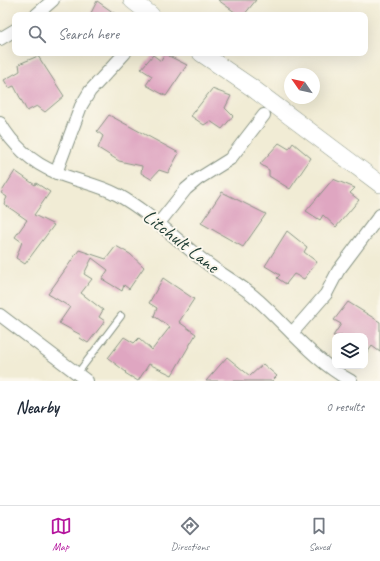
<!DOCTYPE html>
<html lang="en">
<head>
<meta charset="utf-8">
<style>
  body { margin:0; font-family:Caveat,sans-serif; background:#f2f2f3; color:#1f2937 }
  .controls { position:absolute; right:12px; bottom:12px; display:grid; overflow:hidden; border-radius:8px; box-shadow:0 4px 16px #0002 }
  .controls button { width:36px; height:36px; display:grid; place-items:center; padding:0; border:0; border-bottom:1px solid #e0e1e3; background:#fff; color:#1f2937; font:20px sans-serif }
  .compass { position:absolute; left:284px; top:68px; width:36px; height:36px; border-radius:50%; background:#fff; box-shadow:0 4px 16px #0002; rotate:304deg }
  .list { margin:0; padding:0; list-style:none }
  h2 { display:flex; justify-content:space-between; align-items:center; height:52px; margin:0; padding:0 16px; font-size:17px }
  h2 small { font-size:13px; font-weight:400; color:#747a83 }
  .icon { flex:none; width:22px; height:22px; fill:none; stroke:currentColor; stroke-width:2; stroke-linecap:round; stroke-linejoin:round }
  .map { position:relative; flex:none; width:380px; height:381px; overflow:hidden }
  .search { position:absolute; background:#fff; box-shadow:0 4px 16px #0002; left:12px; right:12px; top:12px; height:44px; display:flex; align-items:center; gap:10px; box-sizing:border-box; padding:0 14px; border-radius:8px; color:#747a83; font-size:15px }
  .sheet { height:124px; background:#fff }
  nav { display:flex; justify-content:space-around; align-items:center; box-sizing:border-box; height:56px; border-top:1px solid #e0e1e3; background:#fff; font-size:11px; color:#747a83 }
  nav a { display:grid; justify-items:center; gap:2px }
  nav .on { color:#b5179e }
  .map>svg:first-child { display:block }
</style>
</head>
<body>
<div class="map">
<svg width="380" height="381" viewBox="0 0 380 381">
  <rect width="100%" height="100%" fill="#fbf7ec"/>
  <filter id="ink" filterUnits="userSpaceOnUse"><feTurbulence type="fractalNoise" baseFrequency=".025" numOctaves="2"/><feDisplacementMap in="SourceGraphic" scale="8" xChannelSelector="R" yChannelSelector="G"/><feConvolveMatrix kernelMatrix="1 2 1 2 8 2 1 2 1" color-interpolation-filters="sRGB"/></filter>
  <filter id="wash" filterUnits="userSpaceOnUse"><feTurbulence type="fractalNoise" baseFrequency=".012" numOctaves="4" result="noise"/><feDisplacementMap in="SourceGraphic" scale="16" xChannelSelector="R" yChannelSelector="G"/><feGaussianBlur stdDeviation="0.9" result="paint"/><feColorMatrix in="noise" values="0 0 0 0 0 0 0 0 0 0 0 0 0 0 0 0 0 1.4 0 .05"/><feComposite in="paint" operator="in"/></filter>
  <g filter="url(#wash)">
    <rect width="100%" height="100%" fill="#f1ecd5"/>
    <g id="blocks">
      <g fill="#dfa6c1">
        <path d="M218,0h38l-12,15h-5z"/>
        <path d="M97,1l20,14h-27z"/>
        <path d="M165,54l22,11 -21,31 -20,-11 6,-9 -11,-7 12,-14 8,6z"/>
        <path d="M38,56l26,40 -19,16 -8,-6 -10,5 -13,-25 -5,2 -5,-8 16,-9 -1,-7z"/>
        <path d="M212,89l19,7 -6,12 8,8 -11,13 -12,-8 -6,4 -13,-9z"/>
        <path d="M109,115l70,38 -11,20 -9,-3 -8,9 -10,-6 1,-7 -23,-5 -21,-13 5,-12 -6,-5z"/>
        <path d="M279,143l10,6 4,-6 18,15 -21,31 -21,-13v-6l-9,-6z"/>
        <path d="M15,171l20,14 1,-2 14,9 -16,23 20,10 -29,39 -9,-6 6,-16 -7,-5 12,-17 -23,-16 3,-7 -6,-4z"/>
        <path d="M333,179l22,9 -5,5 9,7 -23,27 -13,-12 -3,5 -14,-9z"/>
        <path d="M222,192l44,22 -23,33 -42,-24z"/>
        <path d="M287,231l20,16 -3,5 13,10 -13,17 -10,-5 -8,10 -9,-6 3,-3 -15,-9z"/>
        <path d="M116,246l14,8 14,13 -15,22 -5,-4 -2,6 -20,-12 6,-9 -16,-12 -8,16 8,5 -11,14 22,17 -4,7 6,4 -17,22 -8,-5 1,-3 -22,-12 11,-16 -22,-13 31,-44 27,9z"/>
        <path d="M163,278l31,21 -15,23 17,12 -24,41 -23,-11 -11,17 -13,-8 1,-1 -18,-14 16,-21 10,6 5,-5 13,12 18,-23 -16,-11 3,-8 -8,-5z"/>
        <path d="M348,302l32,20v30l-8,-6 -7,10v-20h-32l8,-12 -7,-4z"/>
        <path d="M227,357l23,19 13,-12 14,12 -5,5h-66z"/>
      </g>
    </g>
  </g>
  <g filter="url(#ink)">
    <use href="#blocks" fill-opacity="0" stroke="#889484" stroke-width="1"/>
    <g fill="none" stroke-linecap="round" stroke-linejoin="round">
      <g stroke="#889484" stroke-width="8">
        <path id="lane" d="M77,374l44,-58"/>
      </g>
      <g stroke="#889484" stroke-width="14">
        <g id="street">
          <path d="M36,15l17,-15"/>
          <path d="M0,39l15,-9"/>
          <path d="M0,123c12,21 32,40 55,49 20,9 43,12 63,23 32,18 57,44 86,66 17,14 37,23 54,39 30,27 56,61 93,81"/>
          <path d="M56,173l25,-67 9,-15 35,-38"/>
          <path d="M159,223l27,-34 12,-10 32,-20 34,-44"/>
          <path d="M0,315l87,66"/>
          <path d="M292,333l34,-39 12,-23 42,-56"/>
        </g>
      </g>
      <g stroke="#889484" stroke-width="18">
        <g id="secondary">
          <path d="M132,0l19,15"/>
          <path d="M201,53l50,34 129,97"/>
        </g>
      </g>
      <use href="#lane" stroke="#fff" stroke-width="6"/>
      <use href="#street" stroke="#fff" stroke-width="12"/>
      <use href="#secondary" stroke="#fff" stroke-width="17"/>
    </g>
  </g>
  <g text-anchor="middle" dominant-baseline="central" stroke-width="4" stroke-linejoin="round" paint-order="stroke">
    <g font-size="20" fill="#1f3d34" stroke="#fbf7ec">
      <text transform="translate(181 241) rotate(38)">Litchult Lane</text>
    </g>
  </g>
</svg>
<div class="controls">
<button><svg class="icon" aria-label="layers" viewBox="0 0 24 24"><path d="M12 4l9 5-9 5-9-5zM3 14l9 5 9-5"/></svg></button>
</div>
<svg class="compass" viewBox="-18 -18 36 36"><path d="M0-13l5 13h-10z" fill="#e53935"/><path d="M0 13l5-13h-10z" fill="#747a83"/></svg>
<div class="search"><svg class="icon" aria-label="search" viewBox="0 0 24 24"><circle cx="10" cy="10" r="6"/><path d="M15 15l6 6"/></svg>Search here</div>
</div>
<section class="sheet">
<h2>Nearby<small>0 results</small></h2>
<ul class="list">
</ul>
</section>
<nav>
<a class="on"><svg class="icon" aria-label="map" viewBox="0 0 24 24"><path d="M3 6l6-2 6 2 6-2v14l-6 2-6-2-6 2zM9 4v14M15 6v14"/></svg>Map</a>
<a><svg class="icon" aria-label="directions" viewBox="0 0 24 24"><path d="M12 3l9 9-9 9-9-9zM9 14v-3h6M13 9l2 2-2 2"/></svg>Directions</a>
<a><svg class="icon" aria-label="saved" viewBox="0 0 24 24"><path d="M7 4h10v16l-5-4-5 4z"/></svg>Saved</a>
</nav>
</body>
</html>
